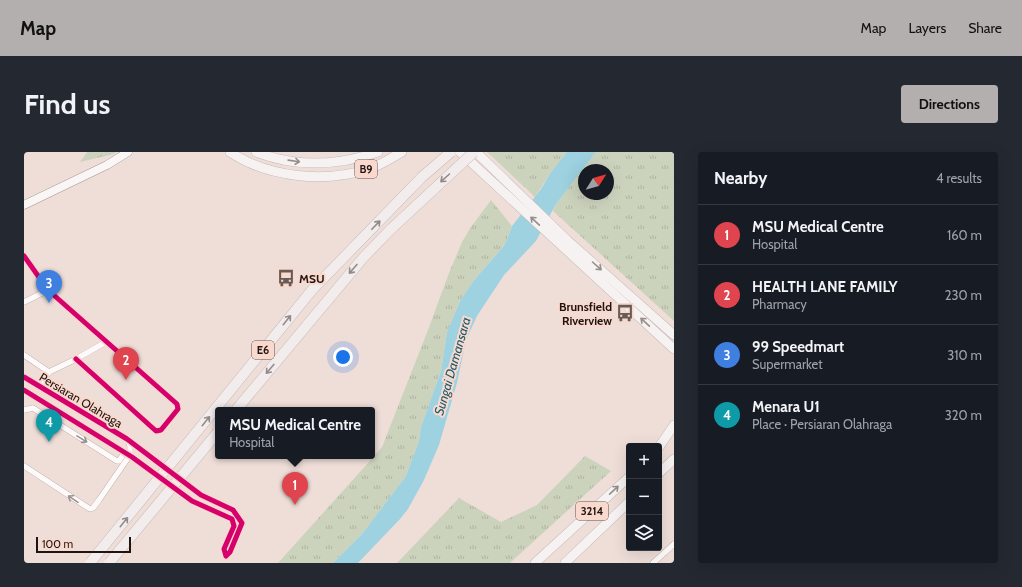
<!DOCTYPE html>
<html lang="en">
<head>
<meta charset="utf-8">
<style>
  body { margin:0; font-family:Cabin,sans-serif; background:#242831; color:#f1f3f6 }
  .controls { position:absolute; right:12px; bottom:12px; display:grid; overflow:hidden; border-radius:4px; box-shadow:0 4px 16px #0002 }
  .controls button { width:36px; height:36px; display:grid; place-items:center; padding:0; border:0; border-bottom:1px solid #363941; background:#171b24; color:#f1f3f6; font:20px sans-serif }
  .compass { position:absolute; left:554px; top:12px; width:36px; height:36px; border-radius:50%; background:#171b24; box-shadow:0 4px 16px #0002; rotate:53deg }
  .scale { position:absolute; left:12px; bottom:10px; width:95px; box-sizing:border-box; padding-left:4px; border:2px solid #1f1410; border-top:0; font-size:11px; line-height:14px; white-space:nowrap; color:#1f1410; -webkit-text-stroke:3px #f9d9ce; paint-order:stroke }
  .you { position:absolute; left:319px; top:205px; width:14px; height:14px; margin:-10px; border:3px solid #fff; border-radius:50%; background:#1a73e8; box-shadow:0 0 0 6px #1a73e833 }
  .badge { display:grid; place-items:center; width:26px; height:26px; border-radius:50%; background:#b3afae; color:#fff; font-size:13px; font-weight:700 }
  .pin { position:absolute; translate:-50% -33px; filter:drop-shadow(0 1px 2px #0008) }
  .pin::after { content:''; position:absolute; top:21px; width:14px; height:12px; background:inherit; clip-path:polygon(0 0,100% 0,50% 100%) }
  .popup { position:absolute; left:191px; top:255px; width:160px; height:52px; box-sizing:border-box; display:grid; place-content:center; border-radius:4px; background:#171b24; filter:drop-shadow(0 1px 3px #0005); font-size:13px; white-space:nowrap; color:#9ea1a6 }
  .popup b { font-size:15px; color:#f1f3f6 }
  .popup::after { content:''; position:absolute; left:50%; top:100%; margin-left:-8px; border:8px solid transparent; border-top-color:#171b24 }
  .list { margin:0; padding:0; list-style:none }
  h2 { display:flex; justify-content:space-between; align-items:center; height:52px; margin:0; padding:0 16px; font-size:17px }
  h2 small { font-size:13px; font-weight:400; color:#9ea1a6 }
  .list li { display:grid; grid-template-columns:26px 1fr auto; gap:12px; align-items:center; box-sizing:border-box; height:60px; padding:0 16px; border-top:1px solid #363941 }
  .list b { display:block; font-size:15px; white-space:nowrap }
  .list p { margin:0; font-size:13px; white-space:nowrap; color:#9ea1a6 }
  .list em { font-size:13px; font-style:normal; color:#9ea1a6 }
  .icon { flex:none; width:22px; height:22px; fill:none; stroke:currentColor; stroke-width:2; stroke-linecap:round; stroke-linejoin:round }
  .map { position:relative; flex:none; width:650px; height:411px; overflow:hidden; border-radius:4px }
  header { display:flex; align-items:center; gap:24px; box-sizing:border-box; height:56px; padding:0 20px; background:#b3afae; color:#111 }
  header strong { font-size:19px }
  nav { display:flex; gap:22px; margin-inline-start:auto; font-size:14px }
  .intro { display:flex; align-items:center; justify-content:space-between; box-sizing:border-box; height:96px; padding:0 24px }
  h1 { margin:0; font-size:28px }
  .button { padding:10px 18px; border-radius:4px; background:#b3afae; color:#111; font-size:14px; font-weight:700 }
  main { display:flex; gap:24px; padding:0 24px }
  aside { flex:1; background:#171b24; border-radius:4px; box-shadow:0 4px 16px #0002 }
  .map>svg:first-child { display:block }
</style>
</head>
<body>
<header>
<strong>Map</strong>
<nav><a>Map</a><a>Layers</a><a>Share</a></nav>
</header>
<div class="intro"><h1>Find us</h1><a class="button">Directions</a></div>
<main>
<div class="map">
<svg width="650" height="411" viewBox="0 0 650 411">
  <defs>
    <pattern id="grass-tufts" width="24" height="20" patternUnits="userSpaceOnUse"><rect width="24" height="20" fill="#ccd3bd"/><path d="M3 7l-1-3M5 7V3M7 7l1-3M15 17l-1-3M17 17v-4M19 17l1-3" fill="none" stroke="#afb4a1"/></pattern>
  </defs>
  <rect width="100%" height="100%" fill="#efded8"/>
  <g fill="url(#grass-tufts)" fill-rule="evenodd">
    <path d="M63,0h29l-2,2 -34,8z"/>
    <path d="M463,0h80l-16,20 -16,25z"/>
    <path d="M572,0h78v169l-121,-110 3,-7 9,-12zM560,18h24v24h-24z"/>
    <path d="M467,48l21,26 -5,14 -4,7 -28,32 -14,20 -14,33 -6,39 -20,56 -2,14 -13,35 -44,58 -29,29h-55l99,-110 5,-6 46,-117 21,-57 13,-31 9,-15z"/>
    <path d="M561,304l26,15 -101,92h-113l62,-65 42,24 36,-17z"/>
  </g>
  <path fill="#9ed2e1" d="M543,0h29l-40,52 -20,37 -32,34 -27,41 -11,24 -9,43 -18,62 -15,35 -16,29 -8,10 -42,44h-25l29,-29 44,-58 13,-35 2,-14 20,-56 6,-39 14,-33 14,-20 28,-32 4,-7 5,-14 29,-37 10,-17z"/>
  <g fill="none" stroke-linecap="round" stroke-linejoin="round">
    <g stroke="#a49893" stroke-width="6">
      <g id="street">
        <path d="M0,104l24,34 129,114 1,5 -17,21 -5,1 -80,-72"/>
        <path d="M0,150l24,-12"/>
        <path d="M0,203l25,17"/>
        <path d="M25,220l27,-13 30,-17"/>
        <path d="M0,225l103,62 74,56 32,15 9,13 -12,29 -4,4 -2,-7 10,-23 -2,-7 -40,-18 -60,-44 -108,-67"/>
        <path d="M15,235l10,-15"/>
        <path d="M0,258l9,-2 84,53h2l6,-9"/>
        <path d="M0,314l66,43 3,-1 6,-8 31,-45v-9l-2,-6"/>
        <path d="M629,411l21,-19"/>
      </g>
    </g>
    <g stroke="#a49893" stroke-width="9">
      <path id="secondary" d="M0,53l83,-40 21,-13"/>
    </g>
    <g stroke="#c4bbb8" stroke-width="10">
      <g id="primary">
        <path d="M206,0c39,26 94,31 139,17 12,-4 22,-11 33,-17"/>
        <path d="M232,0c41,16 81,14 122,0"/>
        <path d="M436,0l214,197"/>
        <path d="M452,0l91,88 107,95"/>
        <path d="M635,295l15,-22"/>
        <path d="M635,321l15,-14"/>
        <path d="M511,411l94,-86"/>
        <path d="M541,411l64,-61"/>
      </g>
    </g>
    <use href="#street" stroke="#fdfaf9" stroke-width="5.5"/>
    <use href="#secondary" stroke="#f9f6f5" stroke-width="8"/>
    <use href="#primary" stroke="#f7f2f2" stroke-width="9"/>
    <g stroke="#c4bbb8" stroke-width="11" stroke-linecap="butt">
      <g id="highway-bridge">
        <path d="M212,258l127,-152 27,-28 84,-78"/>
        <path d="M66,411l222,-273 110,-113 29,-25"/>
        <path d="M85,411l109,-131"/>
      </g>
    </g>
    <use href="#highway-bridge" stroke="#f3ecec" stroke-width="10"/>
    <g stroke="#f9d9ce" stroke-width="8">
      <g id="cycleway">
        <path d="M0,104l24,34 129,114 1,5 -17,21 -5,1 -80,-72"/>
        <path d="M0,225l103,62 74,56 32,15 9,13 -12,29 -4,4 -2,-7 10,-23 -2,-7 -40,-18 -60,-44 -108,-67"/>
      </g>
    </g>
    <use href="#cycleway" stroke="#d6006c" stroke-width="5"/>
  </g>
  <defs><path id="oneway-shaft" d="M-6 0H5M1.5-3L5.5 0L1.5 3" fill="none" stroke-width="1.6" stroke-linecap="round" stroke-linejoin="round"/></defs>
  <g stroke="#968e8c">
    <use href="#oneway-shaft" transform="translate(270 9) rotate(8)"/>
    <use href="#oneway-shaft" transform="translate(511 69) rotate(-137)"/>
    <use href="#oneway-shaft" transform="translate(573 114) rotate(42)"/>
    <use href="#oneway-shaft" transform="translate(621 170) rotate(-137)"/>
    <use href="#oneway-shaft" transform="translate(590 338) rotate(-43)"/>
  </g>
  <g stroke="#948b89">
    <use href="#oneway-shaft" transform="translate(421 26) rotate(138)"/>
    <use href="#oneway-shaft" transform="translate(352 73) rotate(-46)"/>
    <use href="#oneway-shaft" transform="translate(329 117) rotate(131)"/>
    <use href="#oneway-shaft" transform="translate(263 168) rotate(-51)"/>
    <use href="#oneway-shaft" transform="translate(246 217) rotate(130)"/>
    <use href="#oneway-shaft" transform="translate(182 269) rotate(-51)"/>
    <use href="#oneway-shaft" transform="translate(100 370) rotate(-51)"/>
  </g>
  <g stroke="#999290">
    <use href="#oneway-shaft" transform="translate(58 287) rotate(32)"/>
    <use href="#oneway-shaft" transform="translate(49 347) rotate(-146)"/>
  </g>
  <defs>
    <g id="bus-bare" transform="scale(1.38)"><path d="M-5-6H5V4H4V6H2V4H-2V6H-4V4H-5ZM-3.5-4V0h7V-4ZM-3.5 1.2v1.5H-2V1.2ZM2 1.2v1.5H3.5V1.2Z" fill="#685b56" stroke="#f9d9ce" stroke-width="2.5" paint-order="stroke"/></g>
  </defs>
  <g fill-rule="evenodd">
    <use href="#bus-bare" x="262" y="126"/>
    <use href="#bus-bare" x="601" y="161"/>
  </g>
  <g text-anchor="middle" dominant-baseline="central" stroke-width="4" stroke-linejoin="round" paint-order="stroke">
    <g fill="#f9d9ce" stroke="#604f49" stroke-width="1">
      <rect x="331" y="8" width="22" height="18" rx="3"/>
      <rect x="228" y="189" width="22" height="18" rx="3"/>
      <rect x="552" y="350" width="32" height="18" rx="3"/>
    </g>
    <g font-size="11" font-weight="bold" fill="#1f1410">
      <text x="342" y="17">B9</text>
      <text x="239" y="198">E6</text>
      <text x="568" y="359">3214</text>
    </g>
    <g font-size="12" font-weight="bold" fill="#1f1410" stroke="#f9d9ce" text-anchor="start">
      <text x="275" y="126">MSU</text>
      <text x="588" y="154" text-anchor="end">Brunsfield<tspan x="588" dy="14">Riverview</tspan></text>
    </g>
    <g font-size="12" fill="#1f1410" stroke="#f9d9ce">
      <text transform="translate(57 248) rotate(31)">Persiaran Olahraga</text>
    </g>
    <g font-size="13" font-style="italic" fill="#165a6b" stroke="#f9d9ce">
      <text transform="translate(428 214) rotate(-74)">Sungai Damansara</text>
    </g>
  </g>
</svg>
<div class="controls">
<button>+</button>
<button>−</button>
<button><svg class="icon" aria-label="layers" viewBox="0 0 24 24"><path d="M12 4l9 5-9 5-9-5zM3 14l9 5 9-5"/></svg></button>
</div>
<svg class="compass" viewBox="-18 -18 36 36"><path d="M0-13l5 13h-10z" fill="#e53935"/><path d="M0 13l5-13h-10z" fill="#9ea1a6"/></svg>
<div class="scale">100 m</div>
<div class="you"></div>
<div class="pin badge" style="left:271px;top:353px;background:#e0444e">1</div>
<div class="popup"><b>MSU Medical Centre</b>Hospital</div>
<div class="pin badge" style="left:102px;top:228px;background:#e0444e">2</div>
<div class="pin badge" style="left:25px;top:151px;background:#3f7fe0">3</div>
<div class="pin badge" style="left:25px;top:290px;background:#0f9aa8">4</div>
</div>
<aside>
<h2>Nearby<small>4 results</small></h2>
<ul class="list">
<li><span class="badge" style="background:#e0444e">1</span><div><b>MSU Medical Centre</b><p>Hospital</p></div><em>160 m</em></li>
<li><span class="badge" style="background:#e0444e">2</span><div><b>HEALTH LANE FAMILY</b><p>Pharmacy</p></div><em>230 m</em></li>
<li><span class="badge" style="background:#3f7fe0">3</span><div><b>99 Speedmart</b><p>Supermarket</p></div><em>310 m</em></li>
<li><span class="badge" style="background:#0f9aa8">4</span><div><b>Menara U1</b><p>Place · Persiaran Olahraga</p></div><em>320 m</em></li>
</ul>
</aside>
</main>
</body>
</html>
